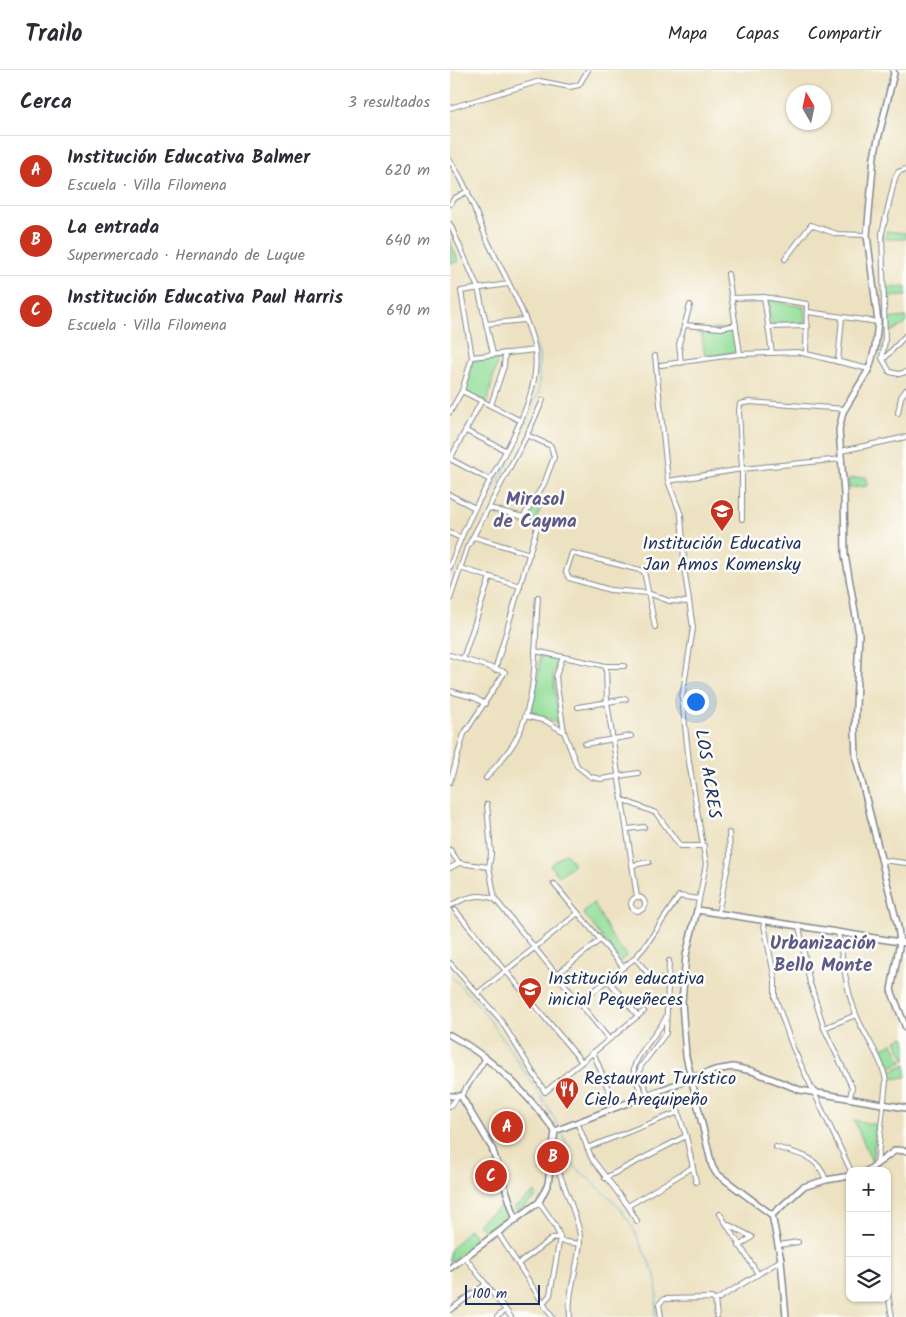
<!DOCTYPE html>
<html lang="es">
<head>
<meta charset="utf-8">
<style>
  body { margin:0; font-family:Kalam,sans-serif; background:#f2f2f3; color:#2b2b33 }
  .controls { position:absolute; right:15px; bottom:15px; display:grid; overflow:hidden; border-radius:10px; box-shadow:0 1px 4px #0004 }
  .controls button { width:45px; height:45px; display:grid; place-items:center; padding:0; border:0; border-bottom:1px solid #e1e1e2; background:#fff; color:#2b2b33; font:25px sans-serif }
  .compass { position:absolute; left:336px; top:15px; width:45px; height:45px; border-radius:50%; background:#fff; box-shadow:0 1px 4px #0004; rotate:351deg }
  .scale { position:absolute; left:15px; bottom:12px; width:75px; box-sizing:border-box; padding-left:5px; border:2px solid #1b2f5e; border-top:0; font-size:14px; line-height:18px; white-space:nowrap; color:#1b2f5e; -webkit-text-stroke:4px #fdfcf7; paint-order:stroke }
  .you { position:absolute; left:245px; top:631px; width:18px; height:18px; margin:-12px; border:4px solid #fff; border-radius:50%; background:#1a73e8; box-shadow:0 0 0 8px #1a73e833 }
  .badge { display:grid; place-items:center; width:32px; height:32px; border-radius:50%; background:#c8321e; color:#fff; font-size:16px; font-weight:700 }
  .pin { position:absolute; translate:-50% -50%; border:2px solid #fff; box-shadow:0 1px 5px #0006 }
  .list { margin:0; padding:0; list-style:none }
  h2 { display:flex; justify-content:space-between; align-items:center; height:65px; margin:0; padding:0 20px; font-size:21px }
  h2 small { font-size:16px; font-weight:400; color:#7c7c81 }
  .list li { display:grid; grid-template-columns:32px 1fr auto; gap:15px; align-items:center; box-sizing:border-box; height:70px; padding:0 20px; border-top:1px solid #e1e1e2 }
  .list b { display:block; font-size:19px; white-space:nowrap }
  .list p { margin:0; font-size:16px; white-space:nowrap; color:#7c7c81 }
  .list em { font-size:16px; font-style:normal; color:#7c7c81 }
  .icon { flex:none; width:28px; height:28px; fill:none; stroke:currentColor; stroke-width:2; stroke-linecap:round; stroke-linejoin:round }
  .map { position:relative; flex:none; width:456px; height:1247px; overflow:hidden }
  header { display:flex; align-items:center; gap:30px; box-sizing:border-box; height:70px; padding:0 25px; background:#fff; border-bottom:1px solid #e1e1e2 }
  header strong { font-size:24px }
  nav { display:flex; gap:28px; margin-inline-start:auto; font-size:18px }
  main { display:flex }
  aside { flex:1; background:#fff }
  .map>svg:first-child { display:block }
</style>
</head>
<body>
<header>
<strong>Trailo</strong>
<nav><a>Mapa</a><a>Capas</a><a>Compartir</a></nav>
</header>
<main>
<aside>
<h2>Cerca<small>3 resultados</small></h2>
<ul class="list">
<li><span class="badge">A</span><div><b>Institución Educativa Balmer</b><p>Escuela · Villa Filomena</p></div><em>620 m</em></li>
<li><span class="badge">B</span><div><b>La entrada</b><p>Supermercado · Hernando de Luque</p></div><em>640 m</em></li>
<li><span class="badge">C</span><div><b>Institución Educativa Paul Harris</b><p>Escuela · Villa Filomena</p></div><em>690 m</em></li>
</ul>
</aside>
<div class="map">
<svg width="456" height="1247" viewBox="0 0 456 1247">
  <rect width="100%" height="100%" fill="#fdfcf7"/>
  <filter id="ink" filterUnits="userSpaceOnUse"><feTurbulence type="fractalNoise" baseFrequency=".02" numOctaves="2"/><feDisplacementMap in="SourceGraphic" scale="10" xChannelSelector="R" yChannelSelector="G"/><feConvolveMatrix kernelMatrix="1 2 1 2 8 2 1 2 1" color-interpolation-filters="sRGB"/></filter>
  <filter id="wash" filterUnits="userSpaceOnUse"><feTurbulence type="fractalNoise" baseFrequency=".0096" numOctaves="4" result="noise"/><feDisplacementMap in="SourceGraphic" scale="20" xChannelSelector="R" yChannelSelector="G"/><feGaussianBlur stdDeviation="1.12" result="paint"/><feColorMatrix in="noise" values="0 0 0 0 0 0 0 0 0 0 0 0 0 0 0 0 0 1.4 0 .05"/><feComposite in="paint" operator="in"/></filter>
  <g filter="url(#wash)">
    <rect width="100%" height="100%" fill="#ece1c0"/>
    <g fill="#94df9b" stroke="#58877c">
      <path d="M436,161l20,2v6h-20z"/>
      <path d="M0,171l9,21 -9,1z"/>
      <path d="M437,217h19v9l-19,1z"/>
      <path d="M318,230l36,7 1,16 -34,1z"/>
      <path d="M456,247v7l-16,8 -2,-3 -1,-10z"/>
      <path d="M283,258l4,24 -32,4 -4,-26z"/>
      <path d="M48,288l-11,45 -22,-12 8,-30z"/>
      <path d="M416,407l1,9 -18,2 -1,-9z"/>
      <path d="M86,429l7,3 -7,19 -7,-2z"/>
      <path d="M90,586l19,5 -6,13 6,51 -11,-7 -18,-4 8,-34z"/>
      <path d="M116,783l8,11 -15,12 -9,-11z"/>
      <path d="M144,833l19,36 14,16 -6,6 -38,-48z"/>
      <path d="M454,967l2,5v19l-10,-21z"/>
      <path d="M443,973l9,19 -13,6 -9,-19z"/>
      <path d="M456,994v13l-16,2 -1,-7z"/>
      <path d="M404,1050l23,5 -5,37z"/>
      <path d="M85,1122l1,5 -19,15 -3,-4z"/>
      <path d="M56,1133l5,18 -24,16 -9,-14z"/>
      <path d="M19,1159l9,13 -28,20v-12z"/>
    </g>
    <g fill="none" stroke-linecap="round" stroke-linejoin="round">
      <g stroke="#51adcf" stroke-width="1">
        <path d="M0,95l14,26"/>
        <path d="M38,167l9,18"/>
        <path d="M0,507l13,-33 44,-79 32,-74v-36l-4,-14"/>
        <path d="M0,905c30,29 46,53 69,88 13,21 27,40 39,62"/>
        <path d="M113,1064l11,32 41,36 17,24 24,51 1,17 -2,23"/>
      </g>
    </g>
  </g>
  <g filter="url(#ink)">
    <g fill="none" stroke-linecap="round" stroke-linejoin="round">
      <g stroke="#84888f" stroke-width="6">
        <g id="minor">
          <path d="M0,38l90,-27 30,6 9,-2 9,-15"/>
          <path d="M0,91c20,27 27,60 42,89 13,26 39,73 43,101 7,49 -39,115 -60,157 -10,19 -18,39 -25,59"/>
          <path d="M456,99l-8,3 -3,6 -13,55 3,108 -3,17 8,14 9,2 7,-2"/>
          <path d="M0,134l5,-6 13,-7"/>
          <path d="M0,154l28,64 15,66"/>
          <path d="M335,189l26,-34 26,9 30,1"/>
          <path d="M278,204l12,80"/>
          <path d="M314,227l8,56"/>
          <path d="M282,228l32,-1 43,7 -1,50"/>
          <path d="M358,242l70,10"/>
          <path d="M36,254l38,-4"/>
          <path d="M234,255l37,3 15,-3"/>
          <path d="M318,257l40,-1"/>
          <path d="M205,286l13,125 13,34 4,59 8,54 -11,70 7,64 17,102 -9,46"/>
          <path d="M22,287l63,-7"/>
          <path d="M433,290l23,-25"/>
          <path d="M388,292l4,-45"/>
          <path d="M231,293l-2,-19 11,-39"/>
          <path d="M211,295l79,-11 58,-2 71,17"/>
          <path d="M12,321l59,30"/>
          <path d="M32,330l-32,59 40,21"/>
          <path d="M41,335l13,-39 1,-13"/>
          <path d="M0,342l12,-21 10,-34 -11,-66 47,-7"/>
          <path d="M448,343l3,-16 5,-7"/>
          <path d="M16,361l39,19"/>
          <path d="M391,381l65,-14"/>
          <path d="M218,411l74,-12 100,-10"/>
          <path d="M0,425l25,13"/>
          <path d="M39,438l34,9 15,7 -43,146"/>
          <path d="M73,447l21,-33 10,-27 -3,-11 -24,-11"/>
          <path d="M292,449v-50l-3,-58 1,-7 9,-2 96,7"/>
          <path d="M0,463l11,5"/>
          <path d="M24,467l56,17"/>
          <path d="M10,498l60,18"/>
          <path d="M0,529l17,-51 60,-113 16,-35"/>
          <path d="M205,557l-11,-56 -72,-18 -6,19 3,6 41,12 38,3 21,8 20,1"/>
          <path d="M85,581l71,15 1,36 30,195"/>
          <path d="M0,585l55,17 -41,62 -14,48"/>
          <path d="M113,587l-7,19 1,10 7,46 13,34 14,11 10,2 37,-6"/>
          <path d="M13,589l27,-82"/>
          <path d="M156,596h18"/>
          <path d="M0,621l25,7 10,6"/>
          <path d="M128,637l48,-8"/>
          <path d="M75,646l21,5 18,11"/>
          <path d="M135,674l46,-8"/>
          <path d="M36,708c10,-12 21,-23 29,-37 24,-43 19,-97 23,-144"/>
          <path d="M173,730l33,13 24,33h24"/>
          <path d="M37,734l4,50 -2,13 6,32 114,140"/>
          <path d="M178,759l16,-2"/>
          <path d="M0,780l9,13"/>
          <path d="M432,790l24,3"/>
          <path d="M183,795l16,-3"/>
          <path d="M0,798l9,-5 30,4"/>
          <path d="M104,814l69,83"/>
          <circle cx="188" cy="834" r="7"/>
          <path d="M0,836c14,-8 29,-14 45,-7"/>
          <path d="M5,840l127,152"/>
          <path d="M268,843l12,-57 -1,-23"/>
          <path d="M313,850l12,60v17l18,51 58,123"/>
          <path d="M349,856l11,58"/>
          <path d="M388,862c5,28 8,59 19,85 9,21 25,41 29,64l-9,83"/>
          <path d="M185,888l17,20 16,2"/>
          <path d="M0,893l50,56 45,73 99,-81"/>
          <path d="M106,905l44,-35"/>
          <path d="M158,910l30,36"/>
          <path d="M361,916l13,42 28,59 -2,11"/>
          <path d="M28,923l100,-80"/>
          <path d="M129,933l56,-45 11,-13 33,-49 20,3"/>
          <path d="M374,958l32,-13"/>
          <path d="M143,982l23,56"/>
          <path d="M198,1024l-9,-21 2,-7 25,-33 3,-72"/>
          <path d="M11,1026l25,-38"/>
          <path d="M194,1026c-4,-7 -9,-15 -10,-22 -4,-15 26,-42 32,-57"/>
          <path d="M223,1027l13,39 10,46"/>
          <path d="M0,1036l9,-10"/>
          <path d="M127,1052l15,37 36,47 9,15"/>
          <path d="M326,1077c24,8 41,8 50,33"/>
          <path d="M137,1078l92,-36"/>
          <path d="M103,1087c6,17 27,64 27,80 0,27 -13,53 -10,80"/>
          <path d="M155,1108l81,-42"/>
          <path d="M89,1132l16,23 5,12 -10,58 -7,8"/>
          <path d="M178,1136l65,-39"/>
          <path d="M270,1144l38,60"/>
          <path d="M277,1154l25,13 -13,9"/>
          <path d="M48,1163l54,84"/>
          <path d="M110,1171l20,3"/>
          <path d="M329,1175l19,-3"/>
          <path d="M15,1187l46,60"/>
          <path d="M68,1194l35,-26 7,-1"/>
          <path d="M437,1219l5,28"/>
          <path d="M268,1229l63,-39"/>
          <path d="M0,1240l36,-26"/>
          <path d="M47,1247l9,-7"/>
          <path d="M211,1247l-2,-13 5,-5 47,-1 4,2 2,17"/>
        </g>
      </g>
      <g stroke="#84888f" stroke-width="8">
        <g id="tertiary">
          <path d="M443,0l1,3 -20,83 -7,79 11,87 -3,26 -6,21 -26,43 -4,18 5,63 1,62 14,79 -4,96 1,28 42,169 2,15 -9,48 15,38"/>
          <path d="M0,965c41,22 77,58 105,96"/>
          <path d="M0,1026h11l31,52 24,72"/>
          <path d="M105,1061l137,-53 23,-8 18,-3 19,4 48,19 106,18"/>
          <path d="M417,1101l29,-21 10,1"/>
          <path d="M322,1145l-56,-42 -4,-7 -26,-110 -4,-54 4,-47 11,-45 209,33"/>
          <path d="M322,1145l9,45 5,57"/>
          <path d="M322,1145l31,-28 23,-7 24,-4"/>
          <path d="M0,1198l89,-66 9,-18 7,-53"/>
        </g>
      </g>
      <use href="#minor" stroke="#fff" stroke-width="4"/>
      <use href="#tertiary" stroke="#fff" stroke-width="5"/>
    </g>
  </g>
  <defs>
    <g id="school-pin" transform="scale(1.25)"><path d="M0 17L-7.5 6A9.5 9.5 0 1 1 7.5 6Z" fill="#c8321e" stroke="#fdfcf7"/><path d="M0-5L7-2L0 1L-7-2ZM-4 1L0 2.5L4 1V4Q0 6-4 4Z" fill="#fff"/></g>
    <g id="restaurant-pin" transform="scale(1.25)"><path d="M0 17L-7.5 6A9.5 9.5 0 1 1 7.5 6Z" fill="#c8321e" stroke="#fdfcf7"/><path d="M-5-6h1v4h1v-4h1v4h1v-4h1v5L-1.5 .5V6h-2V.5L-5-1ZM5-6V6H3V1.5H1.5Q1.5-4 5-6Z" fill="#fff"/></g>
  </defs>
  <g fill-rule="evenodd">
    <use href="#school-pin" x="272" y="441"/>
    <use href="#school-pin" x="80" y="919"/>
    <use href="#restaurant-pin" x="117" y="1019"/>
  </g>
  <g text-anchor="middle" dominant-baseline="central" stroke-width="5" stroke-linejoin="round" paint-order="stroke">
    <g font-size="18" fill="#1b2f5e" stroke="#fdfcf7" text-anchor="start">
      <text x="272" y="474" text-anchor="middle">Institución Educativa<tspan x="272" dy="21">Jan Amos Komensky</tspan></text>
      <text x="98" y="909">Institución educativa<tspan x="98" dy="21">inicial Pequeñeces</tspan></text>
      <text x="134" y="1009">Restaurant Turístico<tspan x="134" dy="21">Cielo Arequipeño</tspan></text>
    </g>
    <g font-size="18" fill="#1b2f5e" stroke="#fdfcf7">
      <text transform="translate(257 704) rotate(81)">LOS ACRES</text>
    </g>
    <g font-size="19" font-weight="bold" fill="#5d5a89" stroke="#fdfcf7">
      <text x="85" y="430">Mirasol<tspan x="85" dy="22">de Cayma</tspan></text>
      <text x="373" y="874">Urbanización<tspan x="373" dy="22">Bello Monte</tspan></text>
    </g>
  </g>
</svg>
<div class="controls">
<button>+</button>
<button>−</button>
<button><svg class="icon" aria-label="layers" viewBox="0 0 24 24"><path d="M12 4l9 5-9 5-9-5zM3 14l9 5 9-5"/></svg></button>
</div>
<svg class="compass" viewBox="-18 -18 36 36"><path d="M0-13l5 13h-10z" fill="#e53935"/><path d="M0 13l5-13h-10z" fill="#7c7c81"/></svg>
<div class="scale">100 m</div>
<div class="you"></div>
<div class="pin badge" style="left:57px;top:1057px">A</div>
<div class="pin badge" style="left:103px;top:1087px">B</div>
<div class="pin badge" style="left:41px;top:1106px">C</div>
</div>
</main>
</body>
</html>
